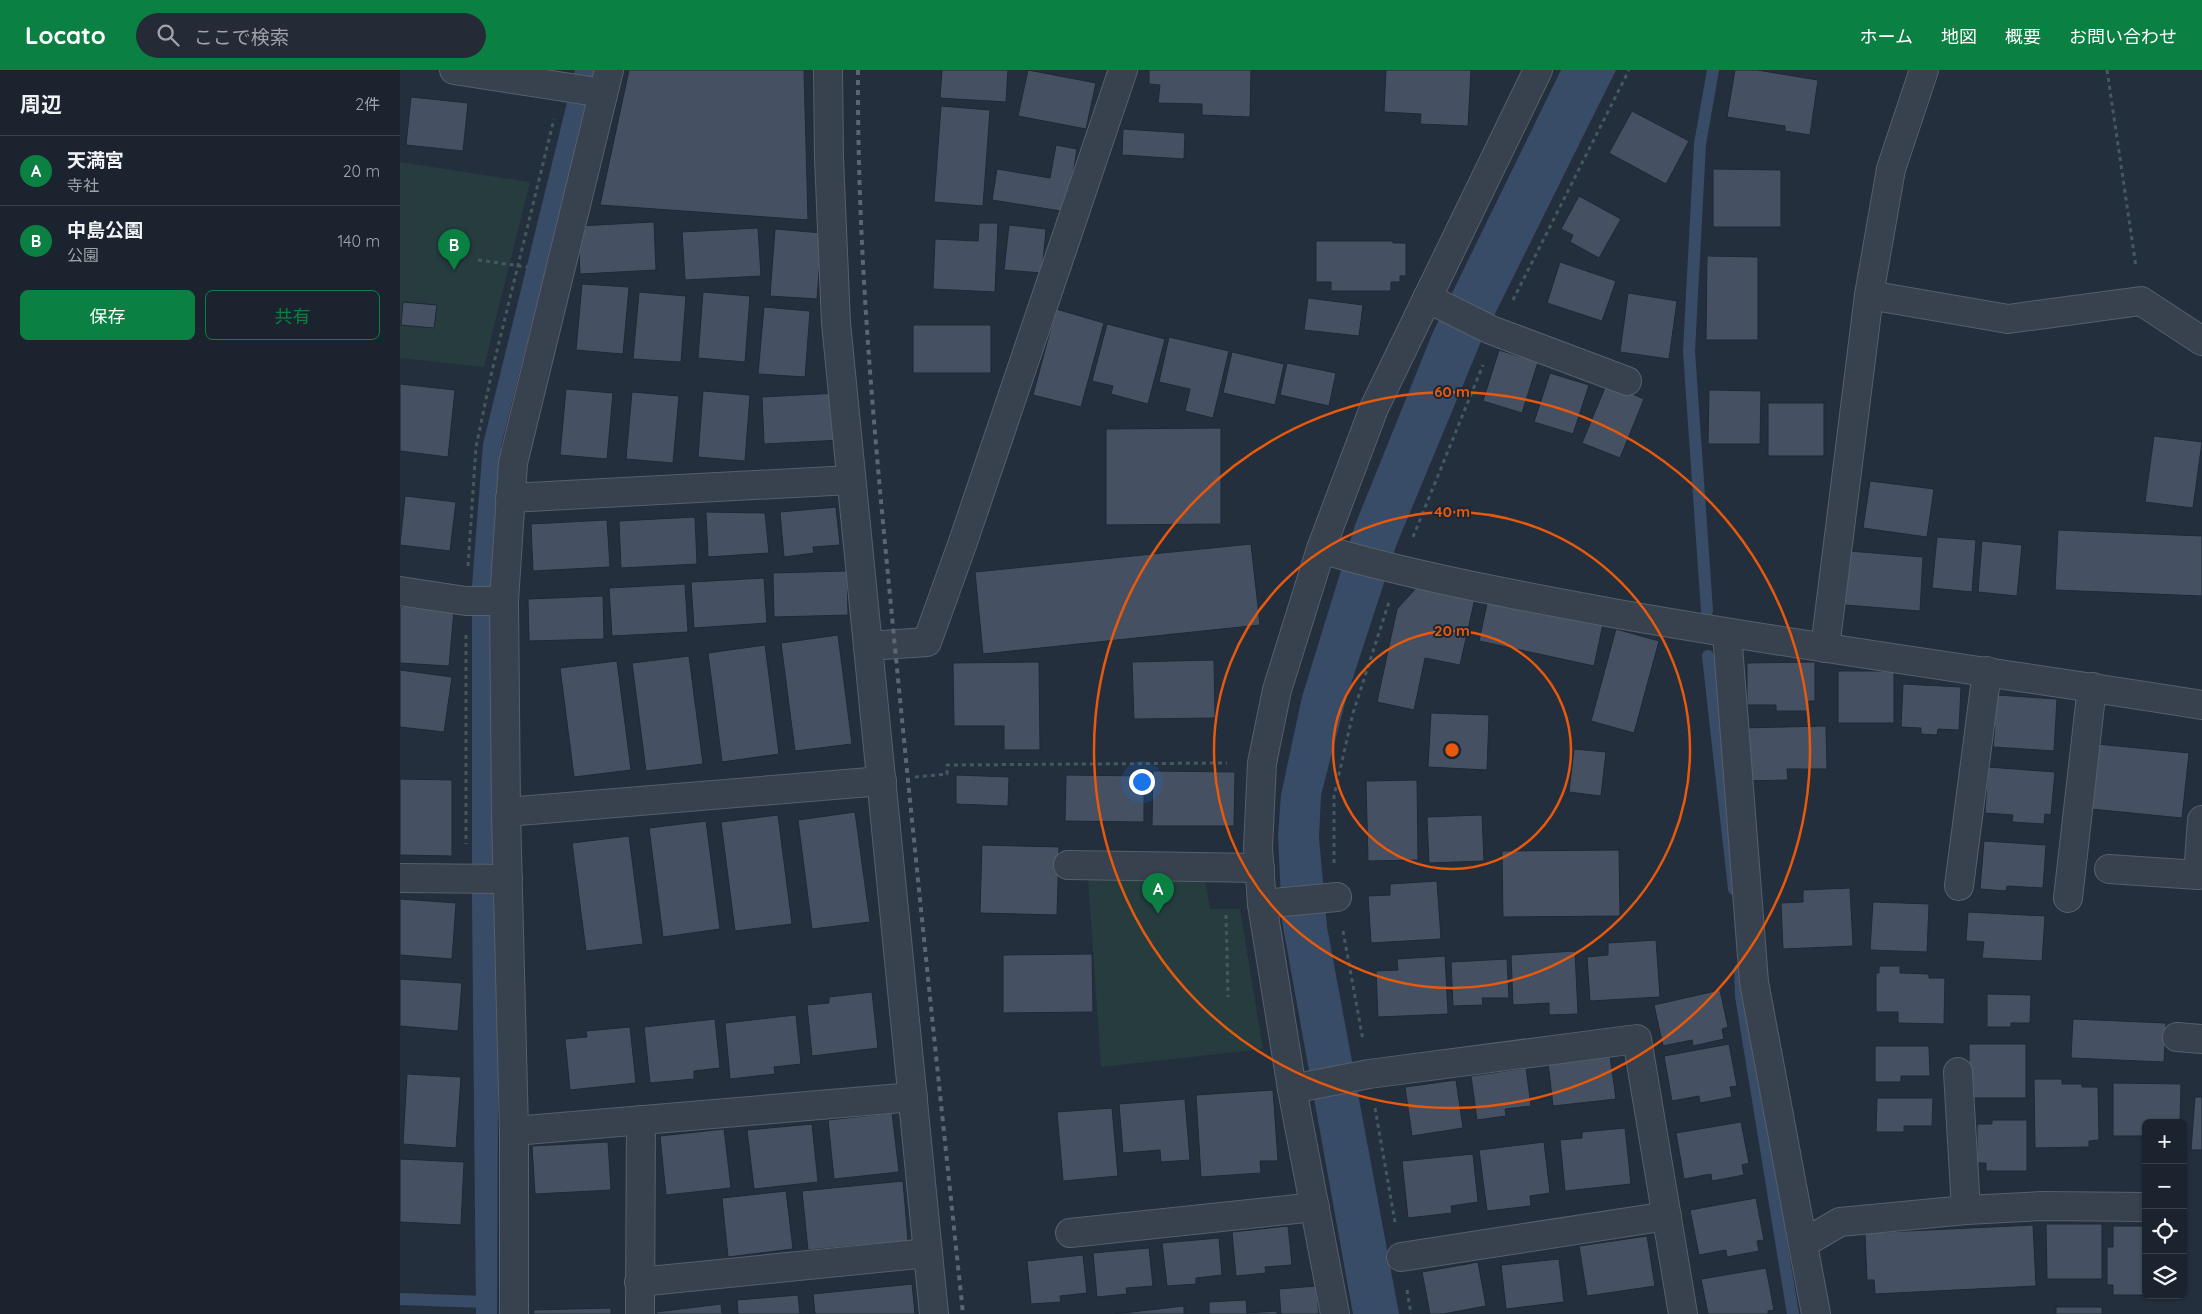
<!DOCTYPE html>
<html lang="ja">
<head>
<meta charset="utf-8">
<style>
  body { margin:0; font-family:Quicksand,"Noto Sans JP",sans-serif; background:#242b36; color:#f1f3f6 }
  .controls { position:absolute; right:15px; bottom:15px; display:grid; overflow:hidden; border-radius:8px; box-shadow:0 1px 4px #0004 }
  .controls button { width:45px; height:45px; display:grid; place-items:center; padding:0; border:0; border-bottom:1px solid #39404a; background:#1b232e; color:#f1f3f6; font:25px sans-serif }
  .you { position:absolute; left:741px; top:711px; width:18px; height:18px; margin:-12px; border:4px solid #fff; border-radius:50%; background:#1a73e8; box-shadow:0 0 0 8px #1a73e833 }
  .badge { display:grid; place-items:center; width:32px; height:32px; border-radius:50%; background:#0b8043; color:#fff; font-size:16px; font-weight:700 }
  .pin { position:absolute; translate:-50% -41px; filter:drop-shadow(0 1px 2px #0008) }
  .pin::after { content:''; position:absolute; top:26px; width:18px; height:15px; background:inherit; clip-path:polygon(0 0,100% 0,50% 100%) }
  .list { margin:0; padding:0; list-style:none }
  h2 { display:flex; justify-content:space-between; align-items:center; height:65px; margin:0; padding:0 20px; font-size:21px }
  h2 small { font-size:16px; font-weight:400; color:#a0a4aa }
  .list li { display:grid; grid-template-columns:32px 1fr auto; gap:15px; align-items:center; box-sizing:border-box; height:70px; padding:0 20px; border-top:1px solid #39404a }
  .list b { display:block; font-size:19px; white-space:nowrap }
  .list p { margin:0; font-size:16px; white-space:nowrap; color:#a0a4aa }
  .list em { font-size:16px; font-style:normal; color:#a0a4aa }
  .actions { display:flex; gap:10px; padding:15px 20px }
  .actions a { flex:1; padding:11px 0; border:1px solid #0b8043; border-radius:8px; text-align:center; font-size:18px; color:#0b8043 }
  .actions .main { background:#0b8043; color:#fff }
  .icon { flex:none; width:28px; height:28px; fill:none; stroke:currentColor; stroke-width:2; stroke-linecap:round; stroke-linejoin:round }
  .map { position:relative; flex:none; width:1802px; height:1244px; overflow:hidden }
  header { display:flex; align-items:center; gap:30px; box-sizing:border-box; height:70px; padding:0 25px; background:#0b8043; color:#fff }
  header strong { font-size:24px }
  nav { display:flex; gap:28px; margin-inline-start:auto; font-size:18px }
  .search { width:350px; height:45px; background:#242b36; display:flex; align-items:center; gap:12px; box-sizing:border-box; padding:0 18px; border-radius:28px; color:#a0a4aa; font-size:19px }
  main { display:flex }
  aside { flex:1; background:#1b232e }
  .map>svg:first-child { display:block }
</style>
</head>
<body>
<header>
<strong>Locato</strong>
<div class="search"><svg class="icon" aria-label="search" viewBox="0 0 24 24"><circle cx="10" cy="10" r="6"/><path d="M15 15l6 6"/></svg>ここで検索</div>
<nav><a>ホーム</a><a>地図</a><a>概要</a><a>お問い合わせ</a></nav>
</header>
<main>
<aside>
<h2>周辺<small>2件</small></h2>
<ul class="list">
<li><span class="badge">A</span><div><b>天満宮</b><p>寺社</p></div><em>20 m</em></li>
<li><span class="badge">B</span><div><b>中島公園</b><p>公園</p></div><em>140 m</em></li>
</ul>
<div class="actions"><a class="main">保存</a><a>共有</a></div>
</aside>
<div class="map">
<svg width="1802" height="1244" viewBox="0 0 1802 1244">
  <rect width="100%" height="100%" fill="#242f3e"/>
  <g fill="#263c3f">
    <path d="M0,92l130,20 -46,185 -84,-9z"/>
    <path d="M804,805l6,34h30l23,140 -162,18 -13,-190z"/>
  </g>
  <g fill="#394c67">
    <path d="M175,0h21l-95,376 -5,142 3,293 -2,433h-21l-4,-414v-314l11,-142z"/>
    <path d="M1161,0h55l-136,274 -84,202 -50,153 -25,96 -2,43 8,89 72,387h-46l-71,-393 -4,-85 3,-41 21,-98 53,-172 78,-193z"/>
  </g>
  <g fill="none" stroke-linecap="round" stroke-linejoin="round">
    <g stroke="#394c67" stroke-width="12">
      <path d="M1307,541l-18,-260 11,-207 13,-74"/>
      <path d="M1308,586l26,233"/>
      <path d="M1340,899l1,27 52,318"/>
      <path d="M0,1229l84,3"/>
    </g>
  </g>
  <g fill="#455162" stroke="#1f2835">
    <path d="M229,0h175l4,150 -208,-15z"/>
    <path d="M542,0h66l-2,32 -66,-4z"/>
    <path d="M628,0l68,13 -10,46 -68,-13z"/>
    <path d="M749,0h102l-1,47 -48,-2v-11l-44,-1 2,-18 -11,-1z"/>
    <path d="M986,0h85l-3,56 -48,-2 1,-10 -37,-2z"/>
    <path d="M1335,0h22l61,10 -8,55 -25,-4v-5l-58,-9z"/>
    <path d="M11,27l57,6 -5,48 -57,-6z"/>
    <path d="M541,36l49,4 -7,96 -49,-4z"/>
    <path d="M1232,41l57,30 -23,43 -57,-31z"/>
    <path d="M723,59l62,4 -1,26 -62,-4z"/>
    <path d="M656,75l21,4 -10,63 -75,-12 5,-31 53,9z"/>
    <path d="M1313,99l68,1v57h-68z"/>
    <path d="M1179,126l42,23 -22,39 -29,-16 3,-7 -12,-6z"/>
    <path d="M254,152l2,48 -76,4 -2,-48z"/>
    <path d="M579,153h19l-3,69 -62,-3 2,-50 43,2z"/>
    <path d="M609,155l37,4 -4,44 -38,-3z"/>
    <path d="M358,158l3,48 -76,4 -3,-48z"/>
    <path d="M375,159l47,4 -5,66 -47,-3z"/>
    <path d="M916,171h77v2h13v33h-6v6h-9v9h-60v-9h-15z"/>
    <path d="M1307,186l51,1v83h-52z"/>
    <path d="M1160,192l56,19 -14,40 -55,-18z"/>
    <path d="M182,214l47,3 -6,67 -47,-4z"/>
    <path d="M239,222l47,4 -5,66 -48,-3z"/>
    <path d="M303,222l47,4 -5,66 -47,-4z"/>
    <path d="M1228,223l49,8 -8,58 -49,-7z"/>
    <path d="M908,228l55,7 -4,31 -55,-6z"/>
    <path d="M3,232l34,3 -3,23 -33,-3z"/>
    <path d="M364,237l46,4 -5,66 -47,-3z"/>
    <path d="M656,239l48,14 -23,84 -48,-12z"/>
    <path d="M707,254l58,15 -17,65 -37,-10 2,-8 -21,-5z"/>
    <rect x="513" y="255" width="78" height="48"/>
    <path d="M769,267l60,14 -16,67 -28,-7 5,-22 -31,-7z"/>
    <path d="M1099,280l39,12 -16,51 -39,-12z"/>
    <path d="M832,282l52,12 -9,41 -52,-12z"/>
    <path d="M887,293l49,10 -7,33 -49,-11z"/>
    <path d="M1150,303l39,12 -16,49 -39,-12z"/>
    <path d="M1207,313l37,16 -24,59 -38,-15z"/>
    <path d="M0,314l55,6 -7,67 -48,-6z"/>
    <path d="M166,319l47,4 -6,66 -47,-4z"/>
    <path d="M1309,320l52,1 -1,53h-52z"/>
    <path d="M303,321l47,4 -5,66 -47,-4z"/>
    <path d="M232,322l47,4 -6,67 -47,-4z"/>
    <path d="M438,323l3,47 -77,4 -2,-47z"/>
    <rect x="1368" y="333" width="56" height="53"/>
    <path d="M821,358v96l-115,1v-96z"/>
    <path d="M1754,366l48,6 -9,66 -48,-6z"/>
    <path d="M1470,411l64,8 -7,48 -64,-9z"/>
    <path d="M5,426l51,6 -6,49 -50,-6z"/>
    <path d="M436,437l4,38 -27,2 1,6 -30,4 -4,-45z"/>
    <path d="M306,442l59,1 4,40 -61,4z"/>
    <path d="M295,447l2,47 -76,4 -2,-47z"/>
    <path d="M207,450l3,47 -77,4 -2,-47z"/>
    <path d="M1658,460l144,6v60l-147,-6z"/>
    <path d="M1537,467l39,3 -4,52 -40,-4z"/>
    <path d="M1582,471l40,4 -5,51 -39,-4z"/>
    <path d="M851,474l9,81 -277,29 -8,-82z"/>
    <path d="M1449,481l74,6 -3,54 -75,-6z"/>
    <path d="M447,501l1,44 -74,2 -1,-44z"/>
    <path d="M364,508l3,45 -73,5 -3,-46z"/>
    <path d="M285,514l3,48 -76,4 -3,-48z"/>
    <path d="M1018,516l57,12 -15,67 -35,-7 -11,52 -37,-8 20,-93z"/>
    <path d="M203,526l1,43 -75,2 -1,-42z"/>
    <path d="M1088,529l115,25 -9,42 -115,-25z"/>
    <path d="M0,536l54,4 -5,56 -49,-3z"/>
    <path d="M1216,559l43,12 -25,92 -43,-12z"/>
    <path d="M438,565l14,109 -57,7 -14,-108z"/>
    <path d="M365,575l14,109 -57,8 -14,-109z"/>
    <path d="M289,586l14,108 -57,7 -14,-108z"/>
    <path d="M814,590l1,58 -81,1 -2,-57z"/>
    <path d="M217,591l14,109 -57,7 -14,-109z"/>
    <path d="M639,592l1,88h-36v-24h-50l-1,-63z"/>
    <path d="M1415,592v39h-6v10h-33v-6h-29v-42z"/>
    <path d="M0,600l52,7 -8,55 -44,-5z"/>
    <rect x="1438" y="601" width="56" height="52"/>
    <path d="M1503,614l58,3 -2,43 -21,-1 -1,6 -16,-1v-6l-20,-1z"/>
    <path d="M1597,625l60,4 -3,52 -61,-4 2,-21h-5z"/>
    <path d="M1031,643l58,2 -2,55 -59,-3z"/>
    <path d="M1426,656l1,43h-40l1,11 -46,1 -1,-53z"/>
    <path d="M1697,674l92,9 -7,65 -91,-9z"/>
    <path d="M1174,679l32,3 -5,44 -32,-4z"/>
    <path d="M1588,697l67,5 -4,43 -6,-1 -1,10 -32,-2 1,-7 -28,-2z"/>
    <path d="M753,701l82,1 -1,54h-82z"/>
    <path d="M556,705l53,2 -1,29 -52,-2z"/>
    <path d="M666,705l78,1v46l-79,-1z"/>
    <path d="M0,709l52,1v76l-52,-1z"/>
    <path d="M1017,710l1,80 -50,1 -2,-80z"/>
    <path d="M455,742l15,110 -58,7 -14,-109z"/>
    <path d="M378,745l14,109 -57,7 -14,-109z"/>
    <path d="M1082,745l2,46 -55,2 -2,-46z"/>
    <path d="M306,751l14,108 -57,8 -14,-109z"/>
    <path d="M229,766l14,108 -57,7 -14,-108z"/>
    <path d="M1584,771l62,4 -3,43 -36,-2 -1,5 -26,-2z"/>
    <path d="M582,775l77,2 -2,68 -77,-2z"/>
    <path d="M1219,780l1,66 -117,1 -1,-66z"/>
    <path d="M1037,811l4,58 -70,4 -3,-47 22,-1v-11z"/>
    <path d="M1450,818l3,58 -70,3 -2,-46 22,-1v-12z"/>
    <path d="M0,829l56,4 -4,56 -52,-4z"/>
    <path d="M1473,832l56,2 -2,48 -57,-2z"/>
    <path d="M1568,842l77,4 -3,45 -60,-3 2,-16 -18,-1z"/>
    <path d="M1256,870l4,57 -70,4 -3,-44 21,-2v-12z"/>
    <path d="M1175,881l3,63 -29,1v-12l-36,2 -2,-50z"/>
    <path d="M692,884l1,58 -90,1v-58z"/>
    <path d="M1045,886l3,58 -70,3 -2,-46 22,-1 -1,-11z"/>
    <path d="M1107,889l2,39h-27l1,7 -30,1 -2,-44z"/>
    <path d="M1479,896h21v7l29,1v4h16l-1,46 -46,-1v-11h-22v-39h3z"/>
    <path d="M0,909l62,4 -4,48 -58,-5z"/>
    <path d="M1320,920l8,37 -6,2 2,10 -31,7 -1,-6 -29,6 -9,-41z"/>
    <path d="M472,922l6,56 -66,8 -5,-51 22,-2v-6z"/>
    <path d="M1587,924l44,1 -1,28h-19v4h-24z"/>
    <path d="M396,945l5,49 -27,3 1,7 -45,5 -5,-56z"/>
    <path d="M315,949l5,49 -26,3v8l-44,4 -6,-56z"/>
    <path d="M1673,949l93,4 -2,39 -93,-4z"/>
    <path d="M230,957l6,56 -66,7 -5,-51 22,-2 -1,-6z"/>
    <path d="M1329,974l8,42 -7,1 2,10 -32,6 -1,-7 -27,5 -8,-45z"/>
    <rect x="1569" y="974" width="57" height="54"/>
    <path d="M1475,976h54l1,30h-29v6h-26z"/>
    <path d="M1210,986l6,43 -63,7 -5,-44z"/>
    <path d="M1126,998l5,38 -26,3 1,7 -29,4 -6,-44z"/>
    <path d="M7,1004l54,3 -5,71 -53,-4z"/>
    <path d="M1634,1009h28v5h20v3h16l1,53 -10,1v6l-54,1z"/>
    <path d="M1056,1010l7,48 -51,8 -7,-49z"/>
    <path d="M1713,1013l68,1 -1,39h-34v13h-33z"/>
    <path d="M873,1020l5,71h-18l1,12 -60,4 -5,-82z"/>
    <path d="M1795,1027h7v53h-11z"/>
    <path d="M1477,1028h56l-1,28h-28v6h-28z"/>
    <path d="M785,1029l5,61 -29,2 -1,-12 -37,3 -4,-49z"/>
    <path d="M712,1038l6,68 -55,5 -6,-69z"/>
    <path d="M492,1043l7,59 -65,7 -6,-59z"/>
    <path d="M1592,1050h35v51h-41v-8h-9v-39h15z"/>
    <path d="M1341,1052l8,41 -7,2 2,10 -32,6 -1,-7 -27,5 -8,-46z"/>
    <path d="M412,1054l6,58 -64,7 -7,-59z"/>
    <path d="M1225,1058l6,56 -66,7 -5,-51 22,-2v-6z"/>
    <path d="M324,1059l7,59 -65,7 -6,-59z"/>
    <path d="M208,1072l3,48 -76,4 -3,-48z"/>
    <path d="M1144,1072l6,51 -20,3 1,10 -44,5 -8,-61z"/>
    <path d="M1073,1084l5,48 -27,4 1,7 -44,5 -6,-57z"/>
    <path d="M0,1089l64,3 -3,63 -61,-3z"/>
    <path d="M503,1111l5,60 -100,9 -6,-59z"/>
    <path d="M386,1121l7,58 -65,8 -6,-59z"/>
    <path d="M1356,1128l8,42 -7,1 2,10 -32,6 -1,-7 -27,5 -9,-45z"/>
    <path d="M1646,1154h56v55h-55z"/>
    <path d="M1633,1155l3,61 -161,8 -1,-14h-7l-2,-47z"/>
    <path d="M888,1156l4,39 -27,2 1,6 -30,3 -4,-44z"/>
    <path d="M1713,1156h33v69h-33v-10h-6v-38h6z"/>
    <path d="M1247,1166l8,50 -68,10 -8,-50z"/>
    <path d="M819,1168l3,37 -26,3v6l-29,2 -5,-43z"/>
    <path d="M749,1178l4,38 -27,2 1,6 -30,3 -4,-44z"/>
    <path d="M683,1185l4,38 -27,3 1,6 -30,2 -4,-43z"/>
    <path d="M1159,1189l5,43 -58,7 -5,-44z"/>
    <path d="M1078,1192l8,44 -43,8h-13l-8,-42z"/>
    <path d="M1366,1198l8,42 -6,1v3h-60l-7,-35z"/>
    <path d="M512,1214l3,30h-100l-2,-20z"/>
    <path d="M916,1216l3,28h-38l-2,-25z"/>
    <path d="M398,1225l2,19h-62l-1,-14z"/>
    <path d="M846,1230l1,13 30,-2v3h-68v-12z"/>
    <path d="M321,1234l1,10h-65l-1,-2z"/>
    <path d="M784,1236v8h-70z"/>
    <rect x="1656" y="1237" width="46" height="7"/>
    <path d="M211,1238v6h-77l-1,-4z"/>
  </g>
  <g fill="none" stroke-linecap="round" stroke-linejoin="round">
    <g stroke="#565f6c" stroke-width="30">
      <g id="minor">
        <path d="M54,0l149,23"/>
        <path d="M428,0l1,88 7,165 98,991"/>
        <path d="M1469,225l139,24 133,-18 61,40"/>
        <path d="M1027,228l64,32 136,51"/>
        <path d="M110,428l341,-18"/>
        <path d="M921,479c99,29 201,47 303,66 192,34 385,59 578,90"/>
        <path d="M0,521l66,10h38"/>
        <path d="M1327,563l27,349 62,332"/>
        <path d="M468,576l59,-4 36,-100 160,-472"/>
        <path d="M1425,578l44,-353 22,-126 33,-99"/>
        <path d="M106,742l376,-31"/>
        <path d="M668,795l192,3"/>
        <path d="M1709,799l89,6 4,-55"/>
        <path d="M0,808l108,1"/>
        <path d="M1559,816l28,-215"/>
        <path d="M1668,828l24,-211"/>
        <path d="M862,834l75,-7"/>
        <path d="M1777,967l25,2"/>
        <path d="M1558,1002l8,138"/>
        <path d="M892,1019l77,-15 268,-35 46,275"/>
        <path d="M114,1061l399,-34"/>
        <path d="M670,1163l245,-26"/>
        <path d="M1404,1173l36,-21 126,-12 76,-4 104,1"/>
        <path d="M1001,1187l266,-41"/>
        <path d="M239,1212l289,-29"/>
        <path d="M114,1244v-183l-8,-319 -2,-211 9,-138 96,-393"/>
        <path d="M240,1244l1,-194"/>
        <path d="M935,1244l-43,-225 -30,-185 -4,-56 4,-85 15,-73 44,-141 53,-141 164,-338"/>
      </g>
    </g>
    <g stroke="#44595c" stroke-width="3" stroke-dasharray="4 4" stroke-linecap="butt">
      <path d="M1707,0l29,197"/>
      <path d="M78,190l49,7"/>
      <path d="M1113,230l116,-230"/>
      <path d="M1013,467l70,-172"/>
      <path d="M68,496l8,-119 16,-76 62,-252"/>
      <path d="M66,565v209"/>
      <path d="M515,707l32,-3v-9l280,-2"/>
      <path d="M934,793v-67l19,-83 36,-111"/>
      <path d="M826,845l2,82"/>
      <path d="M943,861l20,109"/>
      <path d="M975,1038l20,114"/>
      <path d="M1007,1220l4,24"/>
    </g>
    <use href="#minor" stroke="#38414e" stroke-width="28"/>
    <path stroke="#5a6575" stroke-width="4" stroke-dasharray="5 5" stroke-linecap="butt" d="M458,0c-1,187 17,371 35,557 22,229 46,458 70,687"/>
  </g>
  <g fill="none" stroke="#e8590c" stroke-width="2.5">
    <circle cx="1052" cy="680" r="119"/>
    <circle cx="1052" cy="680" r="238"/>
    <circle cx="1052" cy="680" r="358"/>
  </g>
  <circle cx="1052" cy="680" r="8" fill="#e8590c" stroke="#1d2633" stroke-width="2.5"/>
  <g font-size="15" text-anchor="middle" font-weight="bold" fill="#e8590c" stroke="#1d2633" stroke-width="4" stroke-linejoin="round" paint-order="stroke">
    <text x="1052" y="327">60 m</text>
    <text x="1052" y="447">40 m</text>
    <text x="1052" y="566">20 m</text>
  </g>
</svg>
<div class="controls">
<button>+</button>
<button>−</button>
<button><svg class="icon" aria-label="locate" viewBox="0 0 24 24"><circle cx="12" cy="12" r="6"/><path d="M12 2v4M12 18v4M2 12h4M18 12h4"/></svg></button>
<button><svg class="icon" aria-label="layers" viewBox="0 0 24 24"><path d="M12 4l9 5-9 5-9-5zM3 14l9 5 9-5"/></svg></button>
</div>
<div class="you"></div>
<div class="pin badge" style="left:758px;top:844px">A</div>
<div class="pin badge" style="left:54px;top:200px">B</div>
</div>
</main>
</body>
</html>
